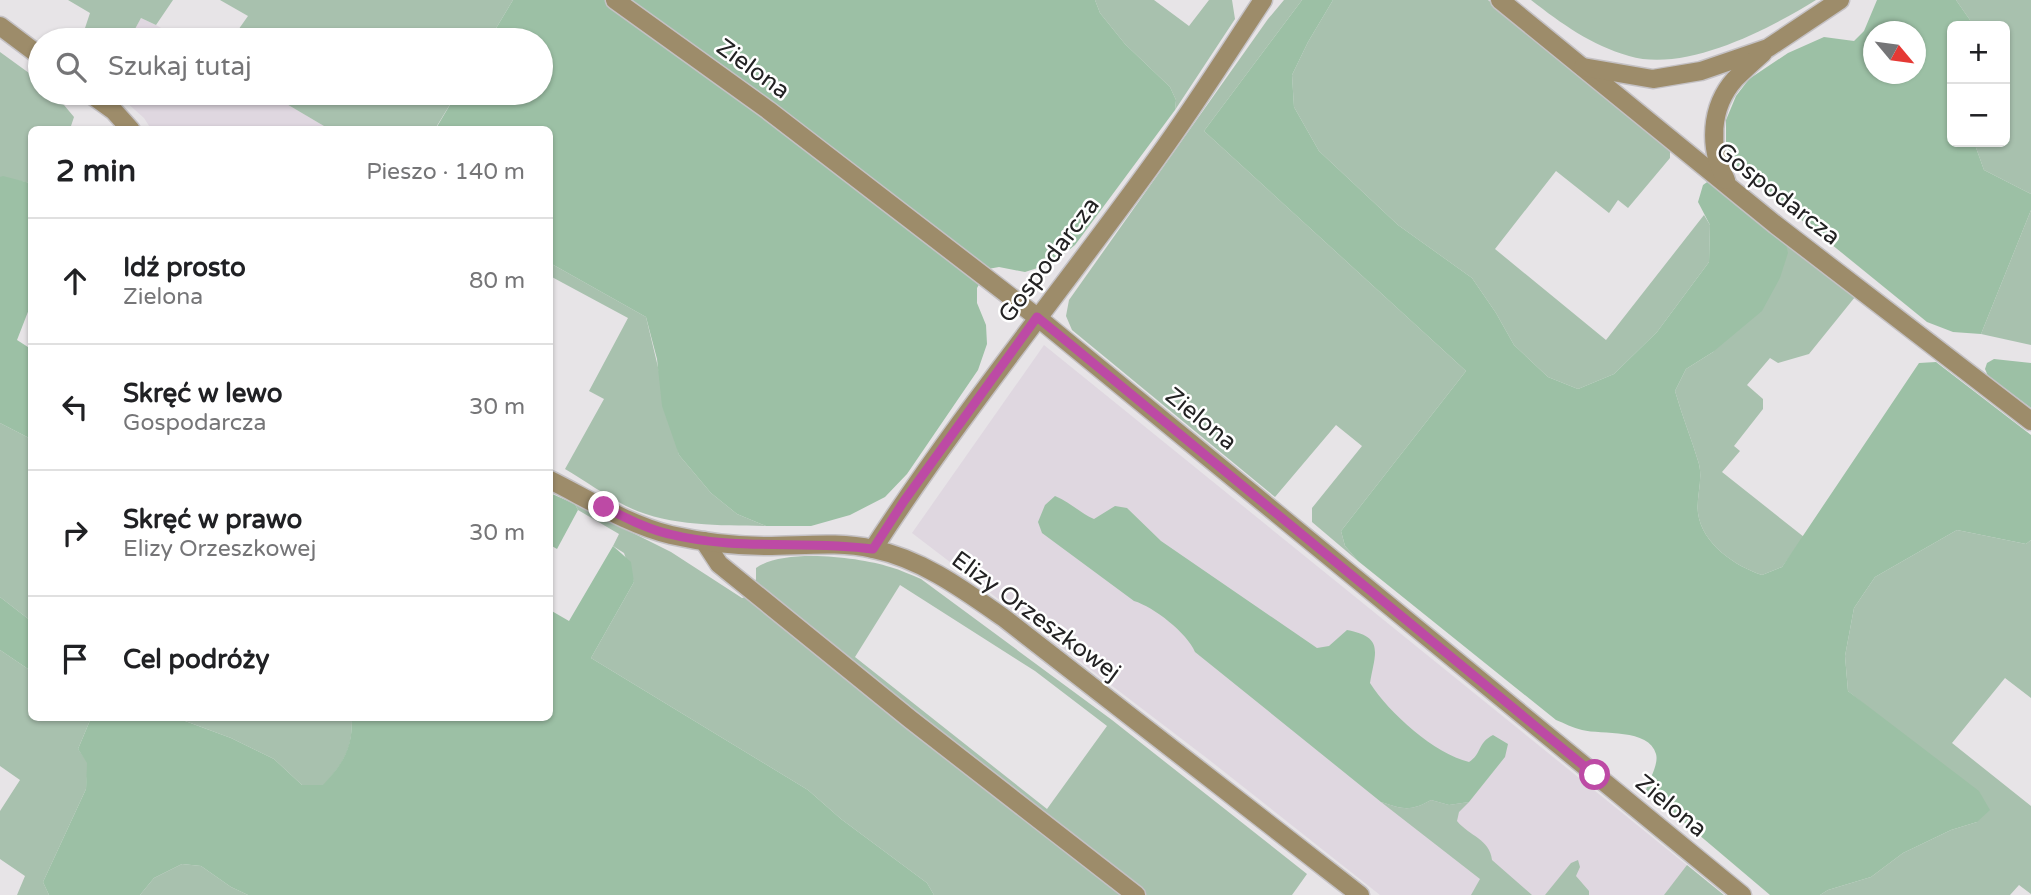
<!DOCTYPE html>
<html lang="pl">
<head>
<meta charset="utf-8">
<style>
  body { margin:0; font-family:"Varela Round",sans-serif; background:#f6f6f6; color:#202124 }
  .controls { position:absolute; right:21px; top:21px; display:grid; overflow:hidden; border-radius:10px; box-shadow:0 2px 5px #0004 }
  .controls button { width:63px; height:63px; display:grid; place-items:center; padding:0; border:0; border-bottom:2px solid #e0e0e0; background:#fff; color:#202124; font:35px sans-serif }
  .compass { position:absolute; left:1863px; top:21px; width:63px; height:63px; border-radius:50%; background:#fff; box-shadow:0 2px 5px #0004; rotate:119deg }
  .stop { position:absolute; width:21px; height:21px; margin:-16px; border:5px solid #bd4aa5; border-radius:50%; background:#fff }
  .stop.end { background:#bd4aa5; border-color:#fff; box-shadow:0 2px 7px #0008 }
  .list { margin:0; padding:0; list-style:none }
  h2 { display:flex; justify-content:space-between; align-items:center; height:91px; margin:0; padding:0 28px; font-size:30px }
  h2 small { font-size:23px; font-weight:400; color:#757577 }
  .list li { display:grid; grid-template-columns:46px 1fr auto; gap:21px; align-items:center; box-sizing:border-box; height:126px; padding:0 28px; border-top:2px solid #e0e0e0 }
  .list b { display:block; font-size:26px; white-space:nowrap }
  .list p { margin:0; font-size:23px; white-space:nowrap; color:#757577 }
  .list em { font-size:23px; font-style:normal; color:#757577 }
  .icon { flex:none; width:38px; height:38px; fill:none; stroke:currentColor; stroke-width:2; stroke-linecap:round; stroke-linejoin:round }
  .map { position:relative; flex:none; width:2031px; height:895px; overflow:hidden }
  .search { position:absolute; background:#fff; box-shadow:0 2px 5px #0004; left:28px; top:28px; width:525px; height:77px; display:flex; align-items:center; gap:18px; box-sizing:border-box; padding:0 24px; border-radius:38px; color:#757577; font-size:26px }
  .panel { position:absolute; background:#fff; box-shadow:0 2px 5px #0004; left:28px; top:126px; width:525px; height:595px; border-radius:10px }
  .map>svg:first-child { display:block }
</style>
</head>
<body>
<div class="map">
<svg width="2031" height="895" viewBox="0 0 2031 895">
  <rect width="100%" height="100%" fill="#e7e4e7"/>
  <g fill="#dfd7e0">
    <path d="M141,18l15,7 25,15h-52z"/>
    <path d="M116,93h152l61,36h-178l-7,-11z"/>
    <path d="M1044,345l650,526 -19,24h-295l-172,-136 -296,-226z"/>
  </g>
  <g fill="#a8c1ae" fill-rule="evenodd">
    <path d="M68,0h105l-17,25 -15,-7 -12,22h-48l9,-27z"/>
    <path d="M220,0h293l-24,40h-258l17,-24z"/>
    <path d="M1095,0h59l35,26 20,-26h23l3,19 -60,91 1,-10 -6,-13 -45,-43 -25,-31z"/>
    <path d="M1284,0h18l-98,131 262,240 -125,160 4,15 13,15 -46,-39v-14l50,-62 -26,-21 -61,72 -203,-167 -6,-14 3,-16 199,-281z"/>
    <path d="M1333,0h155l182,147v11l-42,50 -10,-8 -9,13 -53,-42 -61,78 111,91 98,-125 6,10 -1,37 -52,70 -43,42 -36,15 -30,-12 -34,-32 -18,-32 -24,-35 -74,-53 -79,-74 -25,-44 -2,-32 16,-33z"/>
    <path d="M1531,0h285c-47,29 -130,73 -187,56 -38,-11 -67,-32 -98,-56z"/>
    <path d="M1956,0h75v194l-47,-24 -10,-28h31v-116h-35v-6z"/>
    <path d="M0,52l40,29v12h14l20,24 -4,12 -38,1 -1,56 -1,-3 -30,-6z"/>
    <path d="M268,93h189l-22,36h-106z"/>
    <path d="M2031,210v135l-50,-11z"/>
    <path d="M1785,240l70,57 -46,57 -31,9 -8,-5 -23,27 16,14v10l-29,37 6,5 -18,21 82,65 -22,30 -20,8c-27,-9 -60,-31 -64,-62 -2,-16 5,-32 1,-49 -7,-24 -17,-48 -24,-73l11,-22 27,-17z"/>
    <path d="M550,263l96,54 33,138 32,38 26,21 29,12c-46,-1 -98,1 -140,-20 -21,-11 -41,-25 -61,-37l39,-70 -15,-8 39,-73 -78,-42z"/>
    <path d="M0,423l31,16v182l-31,-24z"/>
    <path d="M575,504l96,48 71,46 9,-3 5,-16v-11c28,-20 102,-11 134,-1 11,3 21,8 31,12l191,141 195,154 -15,21h-358l-7,-12 -86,-64 -33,-29 -217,-132 43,-76 -10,-29 -11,-7 6,-12 -41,-24zM900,585l135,86 72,55 -60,83 -192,-152z"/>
    <path d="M1957,530l69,14 5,-4v158l-26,-20 -53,65 79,63v88l-12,-9 -9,10h-190l8,-5 43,-13 32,-24 48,-23 26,-8 -75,-87 -54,-44 -3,-35 9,-48 21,-31z"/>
    <path d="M0,650l31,21 1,47h59l-13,31 10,14 -2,26 -43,93 6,13h-32l8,-19 -25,-17v-48l20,-31 -20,-14z"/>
    <path d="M177,718h175c0,33 -7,42 -28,67h-22l-28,-26 -43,-21z"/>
    <path d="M1431,800l18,5 20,-3 -10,10 -2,9c12,15 33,18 35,39l40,35h-61l9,-16 -99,-77c22,7 29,10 50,-2z"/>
    <path d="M1578,860l2,7 -4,9 13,15v4h-44l26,-32z"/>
    <path d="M182,864l19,2 30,21 17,8h-108l14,-17z"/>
    <path d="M1687,865l37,30h-60z"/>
  </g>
  <g fill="#9cc0a5" fill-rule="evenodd">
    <path d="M513,0h582l5,13 25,31 45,43 6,13 -1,10 -100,135 -22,18 -28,9 -26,-5 -11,2 -11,19v15l9,22 1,19 -9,26 -71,104 -22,23 -35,18 -39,11h-45l-29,-12 -26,-21 -32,-38 -17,-49 -5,-47 -11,-42 -96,-54v-133h-115l22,-37h84v-53h-52z"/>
    <path d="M1302,0h31l-25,42 -16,33 2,32 25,44 79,74 74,53 24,35 18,32 34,32 30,12 36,-15 43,-42 52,-70 1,-37 -12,-23 5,-17 7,-5 75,60 3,13 -8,25 -18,33 -49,41 -27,17 -11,22c7,25 17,49 24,73 4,17 -3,33 -1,49 4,31 37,53 64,62l20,-8 137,-204 17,-1 95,73v105l-5,4 -69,-14 -82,47 -21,31 -9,48 3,35 131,100 11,19 -13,12 -26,8 -48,23 -32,24 -43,13 -8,5h-50l-124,-105c3,-10 13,-26 10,-36 -7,-26 -54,-19 -74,-24 -9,-2 -18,-7 -26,-10l-198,-159 -13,-15 -4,-15 125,-160 -262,-240z"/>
    <path d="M1877,0h79l14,20v6h-18v116h22l10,28 47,24v16l-50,124 -28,-2 -26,-10 -192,-156 -9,-21v-25l10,-24 13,-17 39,-26 36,-16 30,4 10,-10zM1874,32h42v42h-42z"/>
    <path d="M3,176l27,7 1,3v118l-14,36 14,9v90l-31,-16v-246z"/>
    <path d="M1994,359l37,4v45l-43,-32 -3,-7 2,-6z"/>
    <path d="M550,493l25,11 3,6 -21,39 -7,-4z"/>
    <path d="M1055,496c15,6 25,17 39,23l21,-13 12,2 34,33 156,107 12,-2 18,-16c38,7 28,23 23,53 19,30 65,71 99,79 13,-8 8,-19 24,-27l15,9 -3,13 -36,45 -20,3 -18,-5c-21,12 -28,9 -50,2l-186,-150c-8,-19 -41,-45 -61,-51l-92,-68 -4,-11 7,-17z"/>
    <path d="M613,546l18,16 3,20 -43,76 217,132 33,29 86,64 7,12h-686l-17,-8 -30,-21 -19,-2 -28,14 -14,17h-91l-6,-13 43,-93 1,-26 -9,-14 13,-31h86l54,20 43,21 28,26h21c21,-23 29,-36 29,-67h198v-108l19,11z"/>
    <path d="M0,597l31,24v50l-31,-21z"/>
  </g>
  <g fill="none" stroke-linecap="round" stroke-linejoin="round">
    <g stroke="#c4c1c4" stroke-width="21">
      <path id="service" d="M704,541l15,23 191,155 226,176"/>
    </g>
    <g stroke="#c4c1c4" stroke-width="21">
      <g id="minor">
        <path d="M615,0l153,110 269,207 705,578"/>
        <path d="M1500,0l276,225 255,196"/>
        <path d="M0,26l40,30"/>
        <path d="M1583,67l70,12 48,-8 67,-23 72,-48"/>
        <path d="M89,93l25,18 17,19"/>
        <path d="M1726,180c-18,-32 -16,-73 9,-101 9,-9 19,-18 28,-26"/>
        <path d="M550,480c38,19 79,45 121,55 31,7 63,11 95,11 36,0 72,-5 107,3 49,10 91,41 131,69l356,277"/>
        <path d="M873,549c88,-136 190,-260 284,-391 37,-51 71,-105 106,-158"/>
      </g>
    </g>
    <use href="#service" stroke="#9d8c6a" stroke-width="18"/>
    <use href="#minor" stroke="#9d8c6a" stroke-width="18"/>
  </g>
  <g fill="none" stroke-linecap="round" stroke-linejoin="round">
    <path stroke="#bd4aa5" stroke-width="9" d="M604,507c21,10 42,22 65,27 67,17 136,6 204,15l31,-48 133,-184 558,458"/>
  </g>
  <g text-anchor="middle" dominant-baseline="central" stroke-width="5" stroke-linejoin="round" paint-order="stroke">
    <g font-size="24" fill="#232223" stroke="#fff">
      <text transform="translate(753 69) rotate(36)">Zielona</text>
      <text transform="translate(1778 194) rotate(38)">Gospodarcza</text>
      <text transform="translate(1049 260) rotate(-53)">Gospodarcza</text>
      <text transform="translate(1201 419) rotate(39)">Zielona</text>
      <text transform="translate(1036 616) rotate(36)">Elizy Orzeszkowej</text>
      <text transform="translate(1671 806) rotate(39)">Zielona</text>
    </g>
  </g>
</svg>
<div class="controls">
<button>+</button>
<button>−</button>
</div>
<svg class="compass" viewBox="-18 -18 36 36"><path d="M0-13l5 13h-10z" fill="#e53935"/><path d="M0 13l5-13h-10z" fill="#757577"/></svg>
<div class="stop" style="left:1595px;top:775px"></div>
<div class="stop end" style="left:604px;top:507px"></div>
<div class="search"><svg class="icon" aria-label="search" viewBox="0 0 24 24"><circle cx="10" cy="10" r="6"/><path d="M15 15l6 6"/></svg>Szukaj tutaj</div>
<section class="panel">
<h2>2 min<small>Pieszo · 140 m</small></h2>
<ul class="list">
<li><svg class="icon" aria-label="ahead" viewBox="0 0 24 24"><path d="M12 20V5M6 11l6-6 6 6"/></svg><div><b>Idź prosto</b><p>Zielona</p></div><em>80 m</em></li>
<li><svg class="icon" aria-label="left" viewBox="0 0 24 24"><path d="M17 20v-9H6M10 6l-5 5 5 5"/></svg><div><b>Skręć w lewo</b><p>Gospodarcza</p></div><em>30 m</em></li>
<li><svg class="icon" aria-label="right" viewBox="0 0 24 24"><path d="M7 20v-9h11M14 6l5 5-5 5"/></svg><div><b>Skręć w prawo</b><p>Elizy Orzeszkowej</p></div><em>30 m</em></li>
<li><svg class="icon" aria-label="arrive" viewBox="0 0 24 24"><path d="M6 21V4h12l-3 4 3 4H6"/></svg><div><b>Cel podróży</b></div></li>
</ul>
</section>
</div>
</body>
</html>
